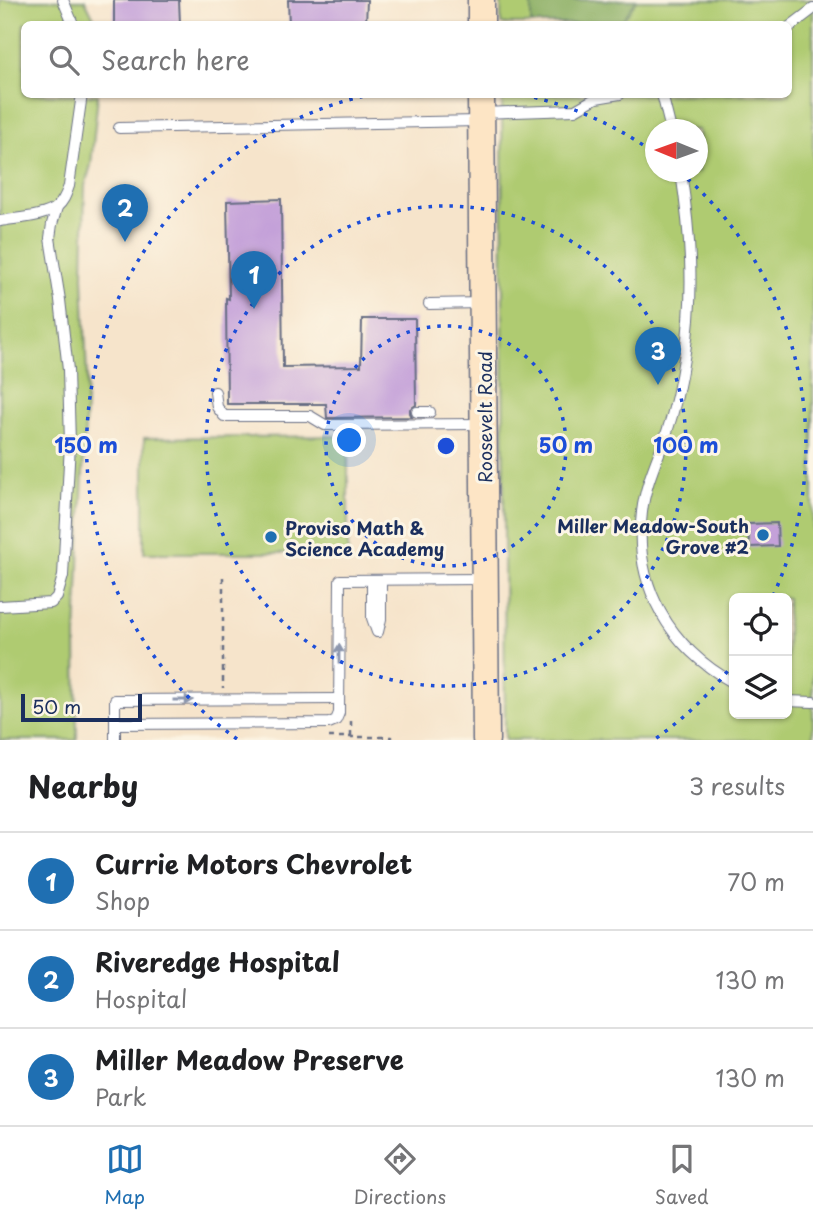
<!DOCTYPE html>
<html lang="en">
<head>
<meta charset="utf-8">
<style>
  body { margin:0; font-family:"Playpen Sans",sans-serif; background:#f2f2f2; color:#202124 }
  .controls { position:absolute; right:21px; bottom:21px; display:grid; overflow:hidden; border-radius:10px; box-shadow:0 2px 5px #0004 }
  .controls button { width:63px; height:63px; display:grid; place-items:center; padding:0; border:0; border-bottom:2px solid #e0e0e0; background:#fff; color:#202124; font:35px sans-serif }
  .compass { position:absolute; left:645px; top:119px; width:63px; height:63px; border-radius:50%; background:#fff; box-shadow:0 2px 5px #0004; rotate:271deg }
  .scale { position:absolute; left:21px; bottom:18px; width:121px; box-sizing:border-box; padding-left:7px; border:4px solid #1b2f5e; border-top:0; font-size:19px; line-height:24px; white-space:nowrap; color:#1b2f5e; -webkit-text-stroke:5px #fcf5e5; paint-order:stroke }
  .you { position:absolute; left:350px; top:441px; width:24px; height:24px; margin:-18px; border:5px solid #fff; border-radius:50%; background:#1a73e8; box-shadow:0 0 0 10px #1a73e833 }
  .badge { display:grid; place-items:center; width:46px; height:46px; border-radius:50%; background:#1f6fb2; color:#fff; font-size:23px; font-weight:700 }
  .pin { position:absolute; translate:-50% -58px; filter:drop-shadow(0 2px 4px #0008) }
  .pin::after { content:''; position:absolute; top:37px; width:24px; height:21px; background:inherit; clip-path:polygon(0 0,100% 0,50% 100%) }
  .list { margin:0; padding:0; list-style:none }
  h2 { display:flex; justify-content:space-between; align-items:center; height:91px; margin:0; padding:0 28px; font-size:30px }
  h2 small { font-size:23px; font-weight:400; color:#757577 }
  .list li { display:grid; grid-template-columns:46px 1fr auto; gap:21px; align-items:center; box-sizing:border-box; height:98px; padding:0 28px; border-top:2px solid #e0e0e0 }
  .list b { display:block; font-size:26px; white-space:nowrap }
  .list p { margin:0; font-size:23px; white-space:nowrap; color:#757577 }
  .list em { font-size:23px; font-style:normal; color:#757577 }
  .icon { flex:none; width:38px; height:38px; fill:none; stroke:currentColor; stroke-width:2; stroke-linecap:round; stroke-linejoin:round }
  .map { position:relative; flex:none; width:813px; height:740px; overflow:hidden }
  .search { position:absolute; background:#fff; box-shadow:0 2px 5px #0004; left:21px; right:21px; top:21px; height:77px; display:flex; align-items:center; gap:18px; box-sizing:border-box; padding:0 24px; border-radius:10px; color:#757577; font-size:26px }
  .sheet { height:385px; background:#fff }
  nav { display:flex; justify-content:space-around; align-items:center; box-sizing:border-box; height:98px; border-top:2px solid #e0e0e0; background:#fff; font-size:19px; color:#757577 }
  nav a { display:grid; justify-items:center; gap:4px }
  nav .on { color:#1f6fb2 }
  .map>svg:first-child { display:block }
</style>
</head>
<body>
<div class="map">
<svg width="813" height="740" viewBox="0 0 813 740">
  <rect width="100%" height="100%" fill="#fcf5e5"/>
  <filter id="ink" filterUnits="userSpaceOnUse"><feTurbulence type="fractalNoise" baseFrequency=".0143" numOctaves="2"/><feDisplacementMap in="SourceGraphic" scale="14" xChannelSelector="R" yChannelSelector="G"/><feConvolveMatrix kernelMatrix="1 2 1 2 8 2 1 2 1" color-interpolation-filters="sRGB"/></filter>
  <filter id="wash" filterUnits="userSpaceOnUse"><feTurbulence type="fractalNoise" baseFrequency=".00686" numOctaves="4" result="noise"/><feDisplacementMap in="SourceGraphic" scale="28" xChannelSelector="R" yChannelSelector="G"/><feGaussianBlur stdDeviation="1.57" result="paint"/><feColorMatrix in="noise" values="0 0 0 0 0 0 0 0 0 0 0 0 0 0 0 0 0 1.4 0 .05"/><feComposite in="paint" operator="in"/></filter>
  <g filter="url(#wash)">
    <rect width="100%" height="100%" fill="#f6e4cb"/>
    <g fill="#afcb71" stroke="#657d68" stroke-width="2" fill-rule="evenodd">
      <path d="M0,0h85l9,18 1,6h-71v70l74,1 -7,70 -6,21 -2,90 4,103 -11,257 1,104h-77z"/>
      <path d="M501,0h312v740h-308l-3,-645 286,-1v-70h-287zM656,130h42v42h-42zM734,598h53v116h-53z"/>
      <path d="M348,436v117h-204v-115z"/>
    </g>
    <path fill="#8baf63" stroke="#536f60" stroke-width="2" d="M531,0h106l-17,24h-89z"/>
    <g id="blocks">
      <g fill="#c4a1d9">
        <path d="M114,0h65l1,24h-66z"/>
        <path d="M288,0h79l-1,24h-77z"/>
        <path d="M281,199l2,168 78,-1 1,-47h53l1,86 -6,4v4l2,4 -85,1 -1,-14h-99l-1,-106 3,1 -2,-98z"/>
        <path d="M777,523l1,23 -29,1 -1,-23z"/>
      </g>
    </g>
  </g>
  <g filter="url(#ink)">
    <use href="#blocks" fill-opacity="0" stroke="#686e84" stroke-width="2"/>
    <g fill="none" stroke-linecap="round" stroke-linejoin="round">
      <g stroke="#686e84" stroke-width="12">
        <g id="service">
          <path d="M63,0l10,24"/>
          <path d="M788,28l25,-19"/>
          <path d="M662,94l9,36"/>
          <path d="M481,113l94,-3 21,-12 24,-4"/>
          <path d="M119,128l360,-7"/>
          <path d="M681,172c9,60 14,120 4,180 -4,28 -10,57 -19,83 -9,25 -21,50 -24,77 -9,74 28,136 92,171"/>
          <path d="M0,221c16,-3 45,-4 57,-14 7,-6 9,-13 12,-21l13,-92"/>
          <path d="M429,304l54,-1"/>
          <path d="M215,392l2,15 7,9h86l15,9 157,-1"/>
          <path d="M417,412h13"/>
          <path d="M372,580v38l5,14"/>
          <path d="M0,606l51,-3 6,-6 6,-21 7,-132 -2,-74 -8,-70 -10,-62 2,-14 5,-17"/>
          <path d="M378,632l3,-13v-39"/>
          <path d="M787,701l26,1"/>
          <path d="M115,724l214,-1 7,-3 3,-7 1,-133 144,-1"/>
          <path d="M115,740v-40l224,-1"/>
        </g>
      </g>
      <g stroke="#686e84" stroke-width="29">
        <g id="secondary">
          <path d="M481,0v24"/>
          <path d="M481,94l5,646"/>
        </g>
      </g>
      <g stroke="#686e84" stroke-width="2.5" stroke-dasharray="5 5" stroke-linecap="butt">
        <path d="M223,577v111"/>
        <path d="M351,736v-18"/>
        <path d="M329,737h62v3"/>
      </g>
      <use href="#service" stroke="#fff" stroke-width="10"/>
      <use href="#secondary" stroke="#fde5c5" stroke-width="26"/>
    </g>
    <defs><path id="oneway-solid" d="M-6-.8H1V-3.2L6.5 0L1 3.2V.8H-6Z" transform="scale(1.75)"/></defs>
    <g fill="#8d97ae">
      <use href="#oneway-solid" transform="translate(339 654) rotate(-90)"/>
      <use href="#oneway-solid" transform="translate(183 700)"/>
    </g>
  </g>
  <g fill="none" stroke="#1d4ed8" stroke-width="3.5" stroke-dasharray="3.5 7">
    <circle cx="446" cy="446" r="120"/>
    <circle cx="446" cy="446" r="240"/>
    <path d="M734 663A360 360 0 0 1 655 739M237 739A360 360 0 0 1 368 95M524 95A360 360 0 0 1 655 153M680 172A360 360 0 0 1 772 598"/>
  </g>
  <g fill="#1f6fb2" stroke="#fcf5e5" stroke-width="2.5">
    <circle cx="763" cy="535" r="7"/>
    <circle cx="271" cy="537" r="7"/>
  </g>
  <g text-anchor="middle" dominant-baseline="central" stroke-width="6" stroke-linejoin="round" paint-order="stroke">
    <g font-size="18" fill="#1b2f5e" stroke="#fcf5e5">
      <text transform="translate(484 417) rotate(-90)">Roosevelt Road</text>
    </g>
    <g font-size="18" font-weight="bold" fill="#1b2f5e" stroke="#fcf5e5" text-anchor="end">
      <text x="749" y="525">Miller Meadow-South<tspan x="749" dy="21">Grove #2</tspan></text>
      <text x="285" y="527" text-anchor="start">Proviso Math &amp;<tspan x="285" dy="21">Science Academy</tspan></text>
    </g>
  </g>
  <circle cx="446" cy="446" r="10" fill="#1d4ed8" stroke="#fcf5e5" stroke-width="3.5"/>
  <g font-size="21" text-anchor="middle" font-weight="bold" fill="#1d4ed8" stroke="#fcf5e5" stroke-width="6" stroke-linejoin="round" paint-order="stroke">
    <text x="566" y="453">50 m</text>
    <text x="686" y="453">100 m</text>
    <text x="86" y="453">150 m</text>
  </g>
</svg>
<div class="controls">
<button><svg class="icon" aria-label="locate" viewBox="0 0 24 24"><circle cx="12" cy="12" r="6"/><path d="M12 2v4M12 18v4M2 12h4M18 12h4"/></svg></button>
<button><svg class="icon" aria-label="layers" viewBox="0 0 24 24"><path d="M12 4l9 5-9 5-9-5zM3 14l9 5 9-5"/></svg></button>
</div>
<svg class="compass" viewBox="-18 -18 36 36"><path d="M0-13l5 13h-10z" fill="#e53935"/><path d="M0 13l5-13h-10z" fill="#757577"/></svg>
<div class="scale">50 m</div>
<div class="you"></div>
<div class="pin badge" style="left:254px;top:309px">1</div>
<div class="pin badge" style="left:125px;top:242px">2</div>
<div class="pin badge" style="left:658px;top:385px">3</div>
<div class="search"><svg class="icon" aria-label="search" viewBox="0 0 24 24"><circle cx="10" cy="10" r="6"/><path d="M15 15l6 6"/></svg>Search here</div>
</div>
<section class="sheet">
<h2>Nearby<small>3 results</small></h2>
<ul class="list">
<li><span class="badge">1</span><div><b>Currie Motors Chevrolet</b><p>Shop</p></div><em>70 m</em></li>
<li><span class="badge">2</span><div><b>Riveredge Hospital</b><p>Hospital</p></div><em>130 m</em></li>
<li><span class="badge">3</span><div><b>Miller Meadow Preserve</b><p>Park</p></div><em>130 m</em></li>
</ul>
</section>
<nav>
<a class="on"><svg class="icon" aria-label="map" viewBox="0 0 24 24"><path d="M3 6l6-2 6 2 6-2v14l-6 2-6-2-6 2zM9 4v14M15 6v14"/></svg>Map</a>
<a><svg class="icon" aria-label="directions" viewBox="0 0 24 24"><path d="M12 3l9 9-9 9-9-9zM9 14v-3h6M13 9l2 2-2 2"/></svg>Directions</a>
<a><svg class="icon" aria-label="saved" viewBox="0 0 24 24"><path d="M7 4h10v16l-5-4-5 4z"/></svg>Saved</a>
</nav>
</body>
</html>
